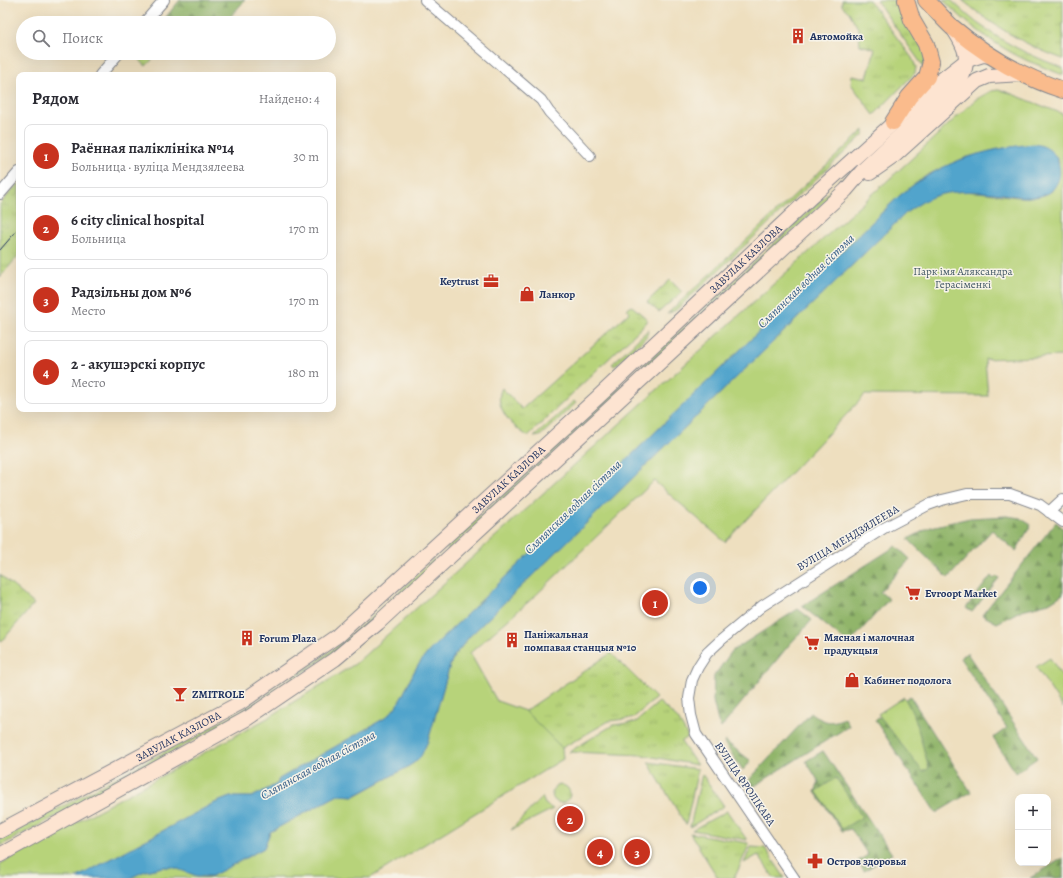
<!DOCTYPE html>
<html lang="ru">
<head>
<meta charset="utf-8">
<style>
  body { margin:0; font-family:Alegreya,serif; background:#f7f7f7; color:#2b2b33 }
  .controls { position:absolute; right:12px; bottom:12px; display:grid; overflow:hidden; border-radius:8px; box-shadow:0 4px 16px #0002 }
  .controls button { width:36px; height:36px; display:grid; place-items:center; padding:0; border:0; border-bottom:1px solid #e1e1e2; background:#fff; color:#2b2b33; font:20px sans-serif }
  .you { position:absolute; left:700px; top:588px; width:14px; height:14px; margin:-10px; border:3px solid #fff; border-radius:50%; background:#1a73e8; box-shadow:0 0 0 6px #1a73e833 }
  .badge { display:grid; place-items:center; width:26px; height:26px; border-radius:50%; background:#c8321e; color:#fff; font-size:13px; font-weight:700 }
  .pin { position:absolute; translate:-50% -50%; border:2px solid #fff; box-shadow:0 1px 4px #0006 }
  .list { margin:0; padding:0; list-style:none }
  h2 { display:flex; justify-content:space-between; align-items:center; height:52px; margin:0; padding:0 16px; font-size:17px }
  h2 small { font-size:13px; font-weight:400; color:#7c7c81 }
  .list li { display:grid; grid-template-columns:26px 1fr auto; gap:12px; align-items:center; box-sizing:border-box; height:64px; margin:0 8px 8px; padding:0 8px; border:1px solid #e1e1e2; border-radius:8px }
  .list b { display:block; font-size:15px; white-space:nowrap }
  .list p { margin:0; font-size:13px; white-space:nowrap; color:#7c7c81 }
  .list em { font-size:13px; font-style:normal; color:#7c7c81 }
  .icon { flex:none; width:22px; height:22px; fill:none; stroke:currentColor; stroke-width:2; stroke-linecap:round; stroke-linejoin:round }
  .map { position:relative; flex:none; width:1063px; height:878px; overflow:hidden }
  .search { position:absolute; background:#fff; box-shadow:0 4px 16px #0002; left:16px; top:16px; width:320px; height:44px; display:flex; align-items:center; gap:10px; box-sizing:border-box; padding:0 14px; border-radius:22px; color:#7c7c81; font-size:15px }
  .panel { position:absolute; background:#fff; box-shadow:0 4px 16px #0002; left:16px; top:72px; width:320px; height:340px; border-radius:8px }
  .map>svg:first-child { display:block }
</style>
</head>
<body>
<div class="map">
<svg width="1063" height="878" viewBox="0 0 1063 878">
  <defs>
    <pattern id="grass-tufts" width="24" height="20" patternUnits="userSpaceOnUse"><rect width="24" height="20" fill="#b7d37a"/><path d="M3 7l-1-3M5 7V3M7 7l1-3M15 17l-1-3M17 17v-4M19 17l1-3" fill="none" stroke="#9db56c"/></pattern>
    <pattern id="forest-firs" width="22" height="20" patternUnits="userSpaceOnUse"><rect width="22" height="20" fill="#91b56a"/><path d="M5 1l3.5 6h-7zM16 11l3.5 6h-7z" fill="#76945a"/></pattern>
  </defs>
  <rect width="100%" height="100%" fill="#f7f3e8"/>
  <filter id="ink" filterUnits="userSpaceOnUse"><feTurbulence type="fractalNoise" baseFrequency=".025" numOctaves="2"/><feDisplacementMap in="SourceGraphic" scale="8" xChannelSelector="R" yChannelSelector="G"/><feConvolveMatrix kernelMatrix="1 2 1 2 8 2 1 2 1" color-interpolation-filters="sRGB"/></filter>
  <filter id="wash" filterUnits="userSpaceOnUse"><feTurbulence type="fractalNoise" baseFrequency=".012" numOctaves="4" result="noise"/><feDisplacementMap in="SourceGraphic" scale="16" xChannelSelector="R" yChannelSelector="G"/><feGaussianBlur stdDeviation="0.9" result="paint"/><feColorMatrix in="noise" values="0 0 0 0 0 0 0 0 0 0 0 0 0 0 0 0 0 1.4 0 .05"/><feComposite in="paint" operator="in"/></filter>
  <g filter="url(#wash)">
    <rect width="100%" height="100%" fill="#eedfbf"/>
    <g fill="url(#grass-tufts)" stroke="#69816c">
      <path d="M842,0h27l43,58 4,9 -1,6 -41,42 -23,-31 1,-9 15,3 8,-29 -15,-4 -1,-15 -10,-18 -7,-6z"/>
      <path d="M876,0h17l19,26 15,28 -6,22 2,-10z"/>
      <path d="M943,0h8c11,10 22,21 35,29 23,17 51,29 77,39v7c-12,-5 -23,-9 -35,-14 -31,-14 -61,-37 -85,-61z"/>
      <path d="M962,0h101v59c-37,-13 -71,-34 -101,-59z"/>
      <path d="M132,53h27l-13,13z"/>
      <path d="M917,110l3,3 -290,269 -2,-2z"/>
      <path d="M864,130v4l-2,2 -186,174 -9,4z"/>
      <path d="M19,183v72l-19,22v-73z"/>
      <path d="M670,280l12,12 -23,20 -12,-10z"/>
      <path d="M632,306l15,13v3l-119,114c-15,-8 -36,-30 -26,-48l20,21 108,-97 -3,-3z"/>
      <path d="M649,329l-3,8 -31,29 -3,-2z"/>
      <path d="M622,385l2,3 -176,163v-5z"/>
      <path d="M574,401l2,2 -36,33 -6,1z"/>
      <path d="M434,559l3,3 -90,81 -101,68 -150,84 -96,51v-6l248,-133 69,-46 28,-21 25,-21z"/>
      <path d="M0,575l34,29 -33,38 -1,-1z"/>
      <path d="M611,653l45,45 -23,20 -24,3 -47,27 -37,-37z"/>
      <path d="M659,702l19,17 10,18 -7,5 16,23 -55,-10 -73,-3 44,-27 23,-3z"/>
      <path d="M648,762l50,7 -12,56z"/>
      <path d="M702,774l22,32 -34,21z"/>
      <circle cx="561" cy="794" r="9"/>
      <path d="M542,797l3,7 8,5 -42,21z"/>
      <path d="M727,811l20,29 -55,-10z"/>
      <path d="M690,833l58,10 1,2 -14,32 1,1h-18z"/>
      <path d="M751,847l14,1 20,30h-11l-16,-23 -14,8z"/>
    </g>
    <g fill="url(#forest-firs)" stroke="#567264">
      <path d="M180,0h65l-20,23h-64z"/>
      <path d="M1007,516l13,2 11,7 -15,26 -24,-21 -44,48 -40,-39 23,-12 39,-9z"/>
      <path d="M1056,522l7,6v66l-14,9 -27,7 -25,13 -15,-8z"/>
      <path d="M896,546l14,13 -30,33 9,7 -40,45 -47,-38z"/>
      <path d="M991,576l3,3 3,-3 2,2 -27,34 -6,-4z"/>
      <path d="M798,609l14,11 -23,25 -68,83 -3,-7 -5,-20 1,-25 18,-25z"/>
      <path d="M967,653l70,105 -21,15 -23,-35 14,-10 -47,-70z"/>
      <path d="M910,696l61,96 -35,21 -61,-93z"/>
      <path d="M811,713c14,10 19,11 34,5l4,8 -96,61 -4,-7z"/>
      <path d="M725,741l26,20 -8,9 -19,-27z"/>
      <path d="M823,751l69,103 -28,17 -6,-10 10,-6 -17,-26 -9,2 -27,-39 4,-10 -13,-21z"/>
      <path d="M1063,858v20h-33z"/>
    </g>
    <g fill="#b7d37a" stroke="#69816c">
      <path d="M998,90l9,2 56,22v242l-78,3 3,37 -123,-1 -140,147 -71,-61 -119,115 -65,57 27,48 28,10 37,37 1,11 -193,119h-240l15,-7 18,-4h9l32,10 8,-1 52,-28 6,-16 68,-37 17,1 51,-28 9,-6 6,-7 7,-14 22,-76 4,-9 16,-20 437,-424c10,-7 20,-15 32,-18 12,-3 25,-3 37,-2 22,1 58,12 76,-1l7,-29 -5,-8 -26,-9 -30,4 -34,9 -37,17 -29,22 -467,452c-6,7 -11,13 -16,21 -10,18 -13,34 -30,48l-106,61 -2,5 -25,13h-22l-18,7 -136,74h-76v-14l266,-145 89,-55 553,-502 67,-62 16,-9z"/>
      <path d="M1050,658l13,20v30l-27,-41z"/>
      <path d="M904,697l10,18 15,53 -6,4 -45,-58z"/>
      <path d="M836,778l26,39 -20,12 -26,-38z"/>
    </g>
    <path fill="#51a4cc" stroke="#366a95" d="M1034,144c9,1 17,5 22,13 4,8 5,17 2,24 -3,6 -6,11 -12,13 -14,6 -29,2 -43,0 -18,-2 -37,-4 -55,-1 -16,2 -28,10 -41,19l-437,424 -16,20 -4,9 -22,76 -7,15 -6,6 -9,6 -52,28 -16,-1 -68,37 -6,16 -52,28h-15l-25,-9h-9l-18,4 -15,7h-54l136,-74 18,-7h22l25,-13 2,-5 106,-61c17,-14 20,-30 30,-48 5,-8 10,-14 16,-21l467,-452c40,-34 83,-48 136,-53z"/>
  </g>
  <g filter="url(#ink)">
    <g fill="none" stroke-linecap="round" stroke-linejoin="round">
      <g stroke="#84878e" stroke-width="12">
        <g id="minor">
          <path d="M425,0l116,100 8,12 41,44"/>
          <path d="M144,23l20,-23"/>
          <path d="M100,75l19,-22"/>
          <path d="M0,194l19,-22"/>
          <path d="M1049,512l14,-13"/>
          <path d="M794,878l-98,-144 -5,-19 -2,-17 3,-18 6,-13 9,-14 13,-12 42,-35 122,-78 44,-23 14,-5 25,-6h43l30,11 23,17"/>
        </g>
      </g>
      <g stroke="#84878e" stroke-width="16">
        <g id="secondary">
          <path d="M870,173l23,-16 84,-76 12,-5 33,-2"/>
          <path id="s1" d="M0,831l240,-128 97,-67 260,-238 213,-200 130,-117 27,-21 16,-5 9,1"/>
          <path d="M0,855l248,-137 87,-59 43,-36 468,-433 18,-21 97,-90c10,-20 4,-32 -7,-49"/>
        </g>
      </g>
      <g stroke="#84878e" stroke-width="18">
        <g id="primary">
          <path d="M926,0c9,9 17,19 26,27 32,27 70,50 111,63"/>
          <path d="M893,122l16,-25 18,-20 4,-15 -5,-18 -14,-24 -6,-20"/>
        </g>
      </g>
      <use href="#minor" stroke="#fff" stroke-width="10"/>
      <use href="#secondary" stroke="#fde4d1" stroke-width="14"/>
      <use href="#primary" stroke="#fabb8c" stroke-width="16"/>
      <path stroke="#1b2f5e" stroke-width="1" d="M0,250l19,-22"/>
    </g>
  </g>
  <defs>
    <g id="building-bare" transform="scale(1.2)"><path d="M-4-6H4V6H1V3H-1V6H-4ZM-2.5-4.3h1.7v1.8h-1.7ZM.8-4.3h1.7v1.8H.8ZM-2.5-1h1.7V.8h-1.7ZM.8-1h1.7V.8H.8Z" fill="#c8321e" stroke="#f7f3e8" stroke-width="2.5" paint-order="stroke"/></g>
    <g id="office-bare" transform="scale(1.2)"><path d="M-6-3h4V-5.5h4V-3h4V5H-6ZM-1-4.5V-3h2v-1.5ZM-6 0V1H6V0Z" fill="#c8321e" stroke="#f7f3e8" stroke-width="2.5" paint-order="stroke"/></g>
    <g id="shop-bare" transform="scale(1.2)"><path d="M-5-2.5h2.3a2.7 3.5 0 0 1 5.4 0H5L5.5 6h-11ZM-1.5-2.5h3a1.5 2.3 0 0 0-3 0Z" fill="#c8321e" stroke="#f7f3e8" stroke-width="2.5" paint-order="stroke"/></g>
    <g id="supermarket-bare" transform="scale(1.2)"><path d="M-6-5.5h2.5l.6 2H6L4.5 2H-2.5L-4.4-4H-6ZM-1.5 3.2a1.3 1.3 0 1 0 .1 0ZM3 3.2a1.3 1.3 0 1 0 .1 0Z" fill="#c8321e" stroke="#f7f3e8" stroke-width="2.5" paint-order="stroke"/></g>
    <g id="bar-bare" transform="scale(1.2)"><path d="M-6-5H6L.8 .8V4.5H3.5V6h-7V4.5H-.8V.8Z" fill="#c8321e" stroke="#f7f3e8" stroke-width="2.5" paint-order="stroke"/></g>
    <g id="pharmacy-bare" transform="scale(1.2)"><path d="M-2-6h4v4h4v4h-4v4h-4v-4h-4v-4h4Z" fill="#c8321e" stroke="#f7f3e8" stroke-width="2.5" paint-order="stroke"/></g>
  </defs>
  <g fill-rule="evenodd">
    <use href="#building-bare" x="798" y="36"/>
    <use href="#office-bare" x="491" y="281"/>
    <use href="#shop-bare" x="527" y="294"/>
    <use href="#supermarket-bare" x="913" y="593"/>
    <use href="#building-bare" x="247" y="638"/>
    <use href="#building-bare" x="512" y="640"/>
    <use href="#supermarket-bare" x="812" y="643"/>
    <use href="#shop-bare" x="852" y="680"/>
    <use href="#bar-bare" x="180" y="694"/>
    <use href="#pharmacy-bare" x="815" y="861"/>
  </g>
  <g text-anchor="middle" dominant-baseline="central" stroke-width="3" stroke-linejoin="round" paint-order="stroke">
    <g font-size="11" font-weight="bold" fill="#1b2f5e" stroke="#f7f3e8" text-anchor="start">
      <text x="810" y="36">Автомойка</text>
      <text x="479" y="281" text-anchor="end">Keytrust</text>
      <text x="539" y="294">Ланкор</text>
      <text x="925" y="593">Evroopt Market</text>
      <text x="524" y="634">Паніжальная<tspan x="524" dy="13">помпавая станцыя №10</tspan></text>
      <text x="824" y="637">Мясная і малочная<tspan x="824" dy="13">прадукцыя</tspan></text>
      <text x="259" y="638">Forum Plaza</text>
      <text x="864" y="680">Кабинет подолога</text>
      <text x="192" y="694">ZMITROLЕ</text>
      <text x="827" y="861">Остров здоровья</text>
    </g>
    <g font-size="11" fill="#1b2f5e" stroke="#f7f3e8">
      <text stroke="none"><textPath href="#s1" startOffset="946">ЗАВУЛАК КАЗЛОВА</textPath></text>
      <text stroke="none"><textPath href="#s1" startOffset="622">ЗАВУЛАК КАЗЛОВА</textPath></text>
      <text transform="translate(848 538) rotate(-31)">ВУЛІЦА МЕНДЗЯЛЕЕВА</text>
      <text stroke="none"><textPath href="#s1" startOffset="202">ЗАВУЛАК КАЗЛОВА</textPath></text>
      <text transform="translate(745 784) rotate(56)">ВУЛІЦА ФРОЛІКАВА</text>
    </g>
    <g font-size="11" fill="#425865" stroke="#f7f3e8">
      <text x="963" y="271">Парк імя Аляксандра<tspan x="963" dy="13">Герасіменкі</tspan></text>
    </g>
    <g font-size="12" font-style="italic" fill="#2e5884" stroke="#f7f3e8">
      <text transform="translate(806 281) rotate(-44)">Сляпянская водная сістэма</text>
      <text transform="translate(573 507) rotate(-44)">Сляпянская водная сістэма</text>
      <text transform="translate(318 765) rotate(-29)">Сляпянская водная сістэма</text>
    </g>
  </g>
</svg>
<div class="controls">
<button>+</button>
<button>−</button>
</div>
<div class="you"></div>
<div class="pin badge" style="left:655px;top:603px">1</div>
<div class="pin badge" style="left:570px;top:819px">2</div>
<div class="pin badge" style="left:637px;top:852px">3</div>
<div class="pin badge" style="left:600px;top:852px">4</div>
<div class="search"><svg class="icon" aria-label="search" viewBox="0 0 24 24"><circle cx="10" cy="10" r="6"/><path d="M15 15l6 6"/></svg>Поиск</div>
<section class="panel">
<h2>Рядом<small>Найдено: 4</small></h2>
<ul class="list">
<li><span class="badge">1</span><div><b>Раённая паліклініка №14</b><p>Больница · вуліца Мендзялеева</p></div><em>30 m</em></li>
<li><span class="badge">2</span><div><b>6 city clinical hospital</b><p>Больница</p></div><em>170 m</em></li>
<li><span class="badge">3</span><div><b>Радзільны дом №6</b><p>Место</p></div><em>170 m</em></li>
<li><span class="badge">4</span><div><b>2 - акушэрскі корпус</b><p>Место</p></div><em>180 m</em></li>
</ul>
</section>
</div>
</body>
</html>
